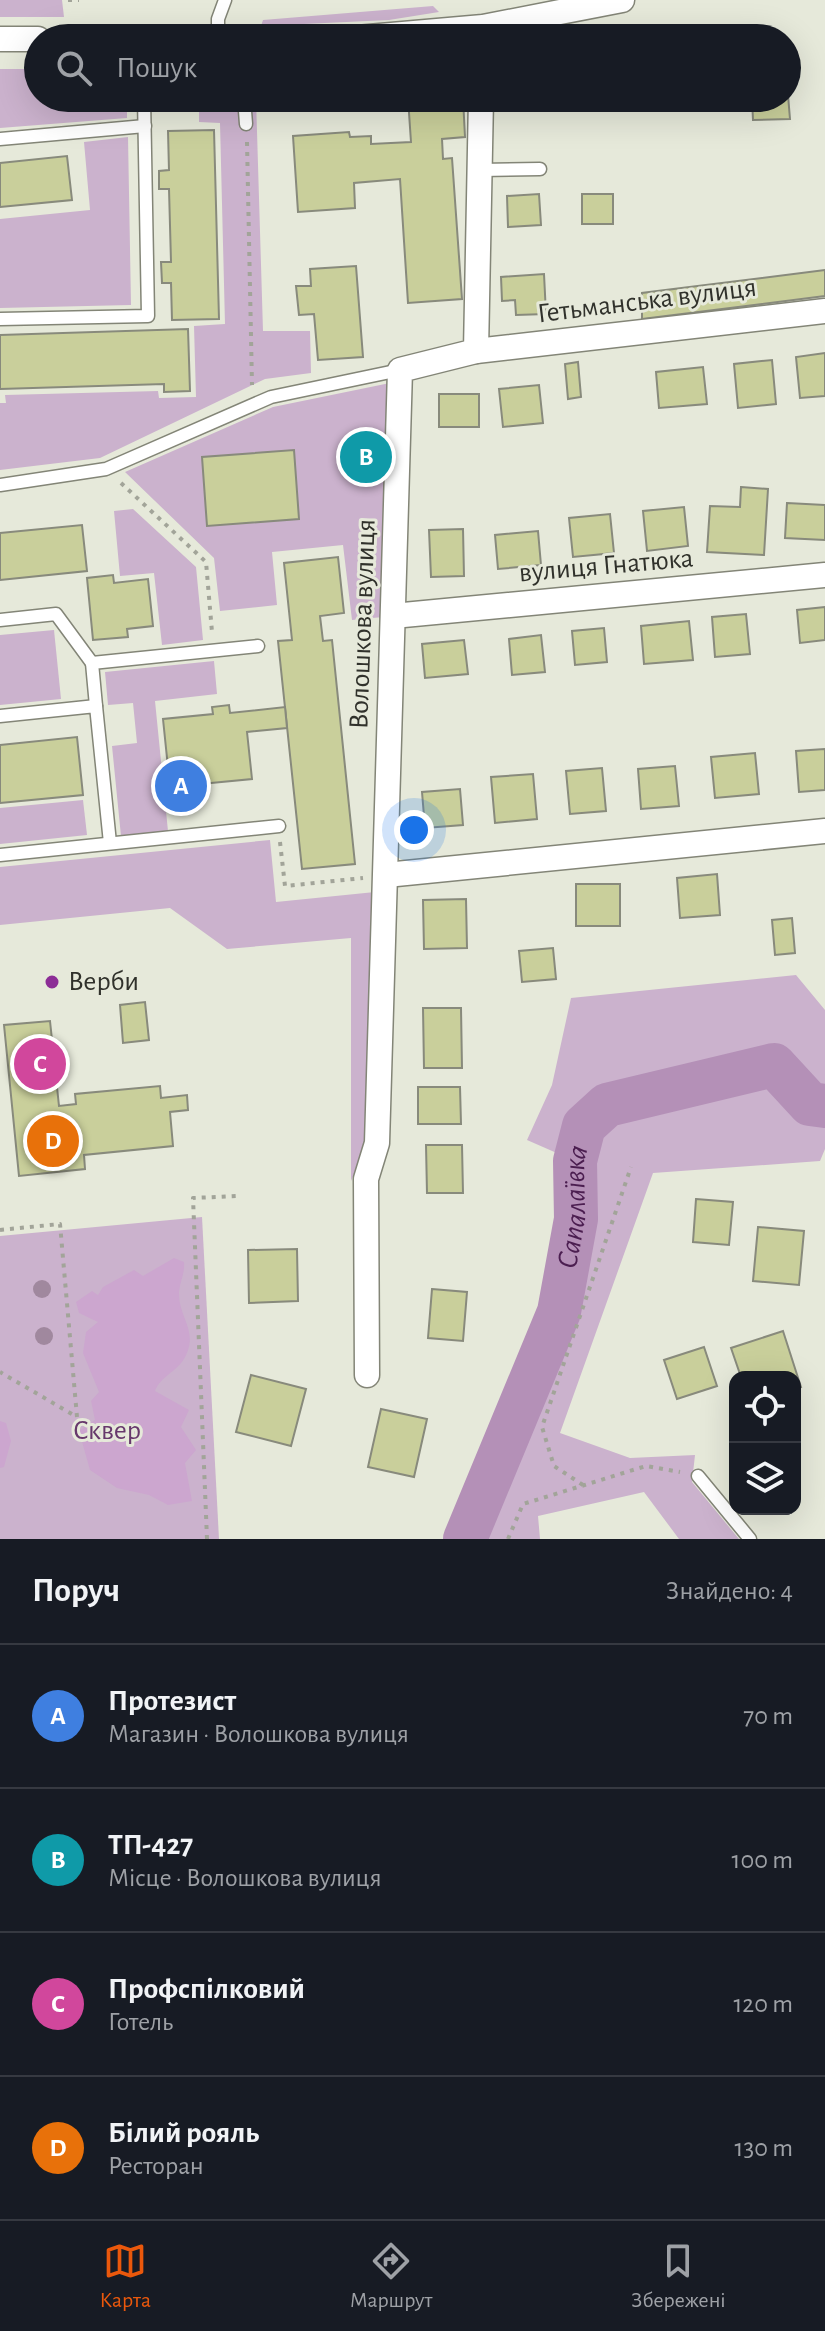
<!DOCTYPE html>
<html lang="uk">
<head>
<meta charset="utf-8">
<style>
  body { margin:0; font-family:"Alegreya Sans",sans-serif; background:#20242c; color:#f1f3f6 }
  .controls { position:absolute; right:24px; bottom:24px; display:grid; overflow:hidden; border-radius:16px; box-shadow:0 8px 32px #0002 }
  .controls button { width:72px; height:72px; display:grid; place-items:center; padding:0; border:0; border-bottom:2px solid #363941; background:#171b24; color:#f1f3f6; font:40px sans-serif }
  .you { position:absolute; left:414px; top:830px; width:28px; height:28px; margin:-20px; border:6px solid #fff; border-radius:50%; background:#1a73e8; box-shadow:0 0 0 12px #1a73e833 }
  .badge { display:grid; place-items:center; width:52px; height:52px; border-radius:50%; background:#ea580c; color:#fff; font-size:26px; font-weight:700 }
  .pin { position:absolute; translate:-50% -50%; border:4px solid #fff; box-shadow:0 2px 8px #0006 }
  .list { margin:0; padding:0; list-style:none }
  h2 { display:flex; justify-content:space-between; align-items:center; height:104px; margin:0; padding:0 32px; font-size:34px }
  h2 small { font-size:26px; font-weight:400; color:#9ea1a6 }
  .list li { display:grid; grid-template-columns:52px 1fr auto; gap:24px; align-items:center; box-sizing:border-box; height:144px; padding:0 32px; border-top:2px solid #363941 }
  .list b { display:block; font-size:30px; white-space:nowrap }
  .list p { margin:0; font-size:26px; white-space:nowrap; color:#9ea1a6 }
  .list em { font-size:26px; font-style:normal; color:#9ea1a6 }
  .icon { flex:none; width:44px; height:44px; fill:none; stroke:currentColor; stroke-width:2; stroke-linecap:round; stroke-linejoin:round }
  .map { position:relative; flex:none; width:825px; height:1539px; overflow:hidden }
  .search { position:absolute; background:#171b24; box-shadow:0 8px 32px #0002; left:24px; right:24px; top:24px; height:88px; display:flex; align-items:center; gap:20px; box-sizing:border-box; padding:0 28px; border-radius:44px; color:#9ea1a6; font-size:30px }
  .sheet { height:680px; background:#171b24 }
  nav { display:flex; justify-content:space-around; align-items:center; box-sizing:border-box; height:112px; border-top:2px solid #363941; background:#171b24; font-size:22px; color:#9ea1a6 }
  nav a { display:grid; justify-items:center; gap:4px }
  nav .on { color:#ea580c }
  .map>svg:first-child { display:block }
</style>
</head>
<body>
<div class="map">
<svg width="825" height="1539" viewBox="0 0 825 1539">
  <rect width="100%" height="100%" fill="#e6e9da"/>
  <g fill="#cbb2cd">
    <path d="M0,0h62l2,17h-64z"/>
    <path d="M433,6l6,6 -50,8 -128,6 2,-6z"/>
    <path d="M0,69h38v29h89v20l-127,10z"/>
    <path d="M199,98h57l7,233h47l1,42 -46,6 -165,79 -100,12v-67h6l-1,-8 153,-4 1,7 37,-1 -2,-71 31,-2 -5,-201 -21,-1z"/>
    <path d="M128,137l3,168 -131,3v-89l90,-9 -6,-68z"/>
    <path d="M390,383l-7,234 -31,3 -9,-75 -71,7 5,53 -57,6 -6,-53 -89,-86 148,-65z"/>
    <path d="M133,509l63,58 7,73 -41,5 -8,-72 -34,3 -6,-65z"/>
    <path d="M54,630l7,69 -61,6v-70z"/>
    <path d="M214,661l3,33 -62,7 13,130 -47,5 -9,-90 25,-3 -4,-40 -25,2 -3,-33z"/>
    <path d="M83,800l4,35 -87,9v-36z"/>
    <path d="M270,840l6,62 99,-10 -8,250 -16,39v-243l-124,11 -57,-41 -170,17v-58z"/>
    <path d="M796,975l29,35v139l-5,12 -167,12 -93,260 70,25 65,-3 -3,27 47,57h-60l-35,-47 -106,24 2,23h-88l32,-70 66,-195 9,-120 -32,-14 25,-55 19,-87z"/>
    <path d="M202,1217l17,322h-219v-303z"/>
  </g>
  <g fill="#cca6cf">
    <path d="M174,1258l10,4c1,12 -4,19 -5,30 -1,26 21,39 5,67 -8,13 -23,17 -29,32l34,19 -8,17 15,23 -11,13 7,38 -24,4 -19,-10 -32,-7 -27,-18 -11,-39 16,-11 -4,-19 8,-9 -16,-39 3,-21 12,-10 -19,-9 -3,-11 16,-11 6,4 5,-8 31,-17 9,6z"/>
    <path d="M0,1421l6,2 5,18 -7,26 -4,1z"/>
  </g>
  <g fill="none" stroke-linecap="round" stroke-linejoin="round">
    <path stroke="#b490b7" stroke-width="44" id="s1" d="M465,1539l94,-227 17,-93 -1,-58 9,-35 23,-21 167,-40 36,39 15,2"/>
  </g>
  <g fill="#c9cf9b" stroke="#888a7c" stroke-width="2">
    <path d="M787,83l3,36 -37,1 -1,-22h35z"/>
    <path d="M408,98h55l2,39 -23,2 1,20 9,-1 10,141 -54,4 -8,-124 -46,4 1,25 -57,4 -5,-76 56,-4 1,5 21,-1v8l40,-2z"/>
    <path d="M502,98h45v4l-45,3z"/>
    <path d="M214,130l5,189 -47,1 -1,-37h-9l-1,-21h10l-2,-73h-10v-18l10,-1 -1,-39z"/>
    <path d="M67,156l5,44 -72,7v-44z"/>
    <path d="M539,194l2,31 -33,2 -1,-31z"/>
    <rect x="582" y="194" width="31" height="30"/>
    <path d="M356,266l7,91 -45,3 -4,-46 -15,1 -3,-29h15l-1,-17z"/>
    <path d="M825,270v26l-183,23v-26z"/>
    <path d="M544,274l2,40 -30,1 -1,-15 -13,1 -1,-24z"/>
    <path d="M188,329l2,62 -26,1v-8l-164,5v-54z"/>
    <path d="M825,353v43l-25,2 -4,-41z"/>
    <path d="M772,360l4,44 -38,4 -4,-44z"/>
    <path d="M578,362l3,35 -13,2 -3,-35z"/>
    <path d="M703,367l4,37 -48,4 -3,-36z"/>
    <path d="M539,385l4,38 -40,4 -4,-38z"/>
    <rect x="439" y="394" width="40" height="33"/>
    <path d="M384,445l1,23 -37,2 -1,-23z"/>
    <path d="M294,450l5,69 -92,7 -5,-69z"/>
    <path d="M741,487l27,2 -4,66 -57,-3 3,-46 30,1z"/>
    <path d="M787,503l38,2v35l-40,-2z"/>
    <path d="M684,507l4,39 -41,5 -4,-40z"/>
    <path d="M610,514l4,39 -41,4 -4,-39z"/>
    <path d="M82,525l5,46 -87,9v-47z"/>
    <path d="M463,529l1,47 -33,1 -2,-47z"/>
    <path d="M538,531l3,34 -43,4 -3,-34z"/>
    <path d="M338,557l6,56 -24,3 3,25 9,-1 23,224 -53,5 -24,-228 14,-1 -8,-77z"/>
    <path d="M113,575l1,8 34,-4 5,47 -26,3 1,8 -35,3 -6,-62z"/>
    <path d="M825,607v33l-25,3 -3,-33z"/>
    <path d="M746,614l4,40 -35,3 -3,-40z"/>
    <path d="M689,621l4,39 -49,4 -3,-38z"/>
    <path d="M604,628l3,34 -32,3 -3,-34z"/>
    <path d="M541,635l4,37 -33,3 -3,-36z"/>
    <path d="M464,640l4,34 -43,4 -3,-34z"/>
    <path d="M229,705l1,8 55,-6 2,21 -40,4 5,47 -82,8 -7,-68 50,-5 -1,-7z"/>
    <path d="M77,737l6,58 -83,8v-58z"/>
    <path d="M825,749v41l-26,2 -3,-41z"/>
    <path d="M755,753l4,41 -44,4 -4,-41z"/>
    <path d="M675,766l4,40 -38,3 -3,-40z"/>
    <path d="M602,768l4,43 -36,3 -4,-43z"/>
    <path d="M533,774l4,45 -42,4 -4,-46z"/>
    <path d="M460,789l3,36 -38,3 -3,-36z"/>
    <path d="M717,874l3,41 -40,3 -3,-40z"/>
    <rect x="576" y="884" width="44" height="42"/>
    <path d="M466,899l1,49 -43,1 -1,-49z"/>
    <path d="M792,918l3,35 -20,2 -3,-35z"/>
    <path d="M553,948l3,31 -34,3 -3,-31z"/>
    <path d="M145,1002l4,38 -26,3 -3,-38z"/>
    <path d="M423,1008h38l1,60h-38z"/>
    <path d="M50,1021l9,85 17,-2 -1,-10 85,-8 1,12 26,-3 1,15 -18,2 3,34 -89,9 1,14 -66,7 -15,-151z"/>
    <path d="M418,1087h42l1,37h-43z"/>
    <path d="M426,1145h36l1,48h-36z"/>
    <path d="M696,1199l37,3 -4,43 -36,-3z"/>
    <path d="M758,1227l46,4 -5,54 -46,-4z"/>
    <path d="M297,1249l1,52 -49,2 -1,-53z"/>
    <path d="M432,1289l35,3 -4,49 -35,-3z"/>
    <path d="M783,1331l18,56 -6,2v-12h-54l-10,-29z"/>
    <path d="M704,1347l13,39 -40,13 -13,-39z"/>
    <path d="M251,1375l55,14 -15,57 -55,-14z"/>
    <path d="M381,1409l46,10 -13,58 -46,-10z"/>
  </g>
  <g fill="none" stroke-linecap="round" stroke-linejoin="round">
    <g stroke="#838577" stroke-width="15">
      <g id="service">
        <path d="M218,38v-19l7,-19"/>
        <path d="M244,98l2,26"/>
        <path d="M0,139l145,-13"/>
        <path d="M480,170l60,-1"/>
        <path d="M0,319l148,-3 -4,-218"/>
        <path d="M0,485l106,-16 165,-72 129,-27"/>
        <path d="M0,620l56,-6 36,49"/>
        <path d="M96,706l-4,-43 166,-17"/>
        <path d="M0,716l96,-10 14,137"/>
        <path d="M0,855l279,-29"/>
        <path d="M698,1476l52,63"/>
      </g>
    </g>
    <g stroke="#838577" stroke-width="27">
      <g id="minor">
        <path d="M357,38l126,-11 139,-27"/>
        <path d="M0,39h38"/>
        <path d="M476,351l349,-40"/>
        <path d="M393,616l432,-41"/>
        <path d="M386,875l439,-44"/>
        <path d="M367,1375l-1,-196 11,-36 23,-773 76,-19 5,-253"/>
      </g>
    </g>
    <g stroke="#a2a499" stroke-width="4" stroke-dasharray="4 6" stroke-linecap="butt">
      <path d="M68,0h11"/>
      <path d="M247,142l5,243"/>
      <path d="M121,483l85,79 6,70"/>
      <path d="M280,842l5,44 78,-8"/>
      <path d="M0,1230l60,-6 17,193 -77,-45"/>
      <path d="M583,1485l-29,-19 -12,-39 89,-260"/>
      <path d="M207,1539l-14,-341 43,-2"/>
      <path d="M508,1539l15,-35 123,-38 34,6"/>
    </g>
    <use href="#service" stroke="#fff" stroke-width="12"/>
    <use href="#minor" stroke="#fff" stroke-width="24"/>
  </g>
  <g fill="#a0889e">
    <circle cx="42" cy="1289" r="9"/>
    <circle cx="44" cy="1336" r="9"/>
  </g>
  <circle fill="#8c2d96" stroke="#e6e9da" stroke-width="3" cx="52" cy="982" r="8"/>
  <g text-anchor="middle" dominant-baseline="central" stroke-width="6" stroke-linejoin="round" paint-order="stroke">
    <g font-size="28" fill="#30312b" stroke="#e6e9da">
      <text transform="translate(647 301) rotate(-7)">Гетьманська вулиця</text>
      <text transform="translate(606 566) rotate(-5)">вулиця Гнатюка</text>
      <text transform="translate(363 624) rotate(-88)">Волошкова вулиця</text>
    </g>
    <g font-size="28" fill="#30312b" stroke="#e6e9da" text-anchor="start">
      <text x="68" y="982">Верби</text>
    </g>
    <g font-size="28" fill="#67386c" stroke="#e6e9da">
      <text x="107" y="1431">Сквер</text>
    </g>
    <g font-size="30" font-style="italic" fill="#4b1e50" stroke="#e6e9da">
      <text stroke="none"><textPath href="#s1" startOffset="352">Сапалаївка</textPath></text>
    </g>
  </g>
</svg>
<div class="controls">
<button><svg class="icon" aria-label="locate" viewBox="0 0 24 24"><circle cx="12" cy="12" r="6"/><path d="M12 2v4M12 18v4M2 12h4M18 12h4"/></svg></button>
<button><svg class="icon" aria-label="layers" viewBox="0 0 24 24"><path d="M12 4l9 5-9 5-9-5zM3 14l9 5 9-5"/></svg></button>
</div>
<div class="you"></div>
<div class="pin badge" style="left:181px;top:786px;background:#3f7fe0">A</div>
<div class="pin badge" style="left:366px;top:457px;background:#0f9aa8">B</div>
<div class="pin badge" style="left:40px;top:1064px;background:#d1479c">C</div>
<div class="pin badge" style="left:53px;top:1141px;background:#e8710a">D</div>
<div class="search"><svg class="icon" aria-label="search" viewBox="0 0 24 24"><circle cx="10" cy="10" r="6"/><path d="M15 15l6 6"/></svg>Пошук</div>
</div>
<section class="sheet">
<h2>Поруч<small>Знайдено: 4</small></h2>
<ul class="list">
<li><span class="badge" style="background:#3f7fe0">A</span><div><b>Протезист</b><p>Магазин · Волошкова вулиця</p></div><em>70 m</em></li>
<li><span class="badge" style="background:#0f9aa8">B</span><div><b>ТП-427</b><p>Місце · Волошкова вулиця</p></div><em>100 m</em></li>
<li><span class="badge" style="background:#d1479c">C</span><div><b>Профспілковий</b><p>Готель</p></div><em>120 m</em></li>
<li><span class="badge" style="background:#e8710a">D</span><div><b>Білий рояль</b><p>Ресторан</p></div><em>130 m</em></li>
</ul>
</section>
<nav>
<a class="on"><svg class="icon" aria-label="map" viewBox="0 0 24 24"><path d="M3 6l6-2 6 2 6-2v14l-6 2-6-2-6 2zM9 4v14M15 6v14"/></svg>Карта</a>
<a><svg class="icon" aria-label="directions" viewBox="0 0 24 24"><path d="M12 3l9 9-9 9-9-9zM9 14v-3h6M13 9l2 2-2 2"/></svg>Маршрут</a>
<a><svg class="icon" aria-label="saved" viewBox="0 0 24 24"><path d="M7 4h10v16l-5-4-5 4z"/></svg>Збережені</a>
</nav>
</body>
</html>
